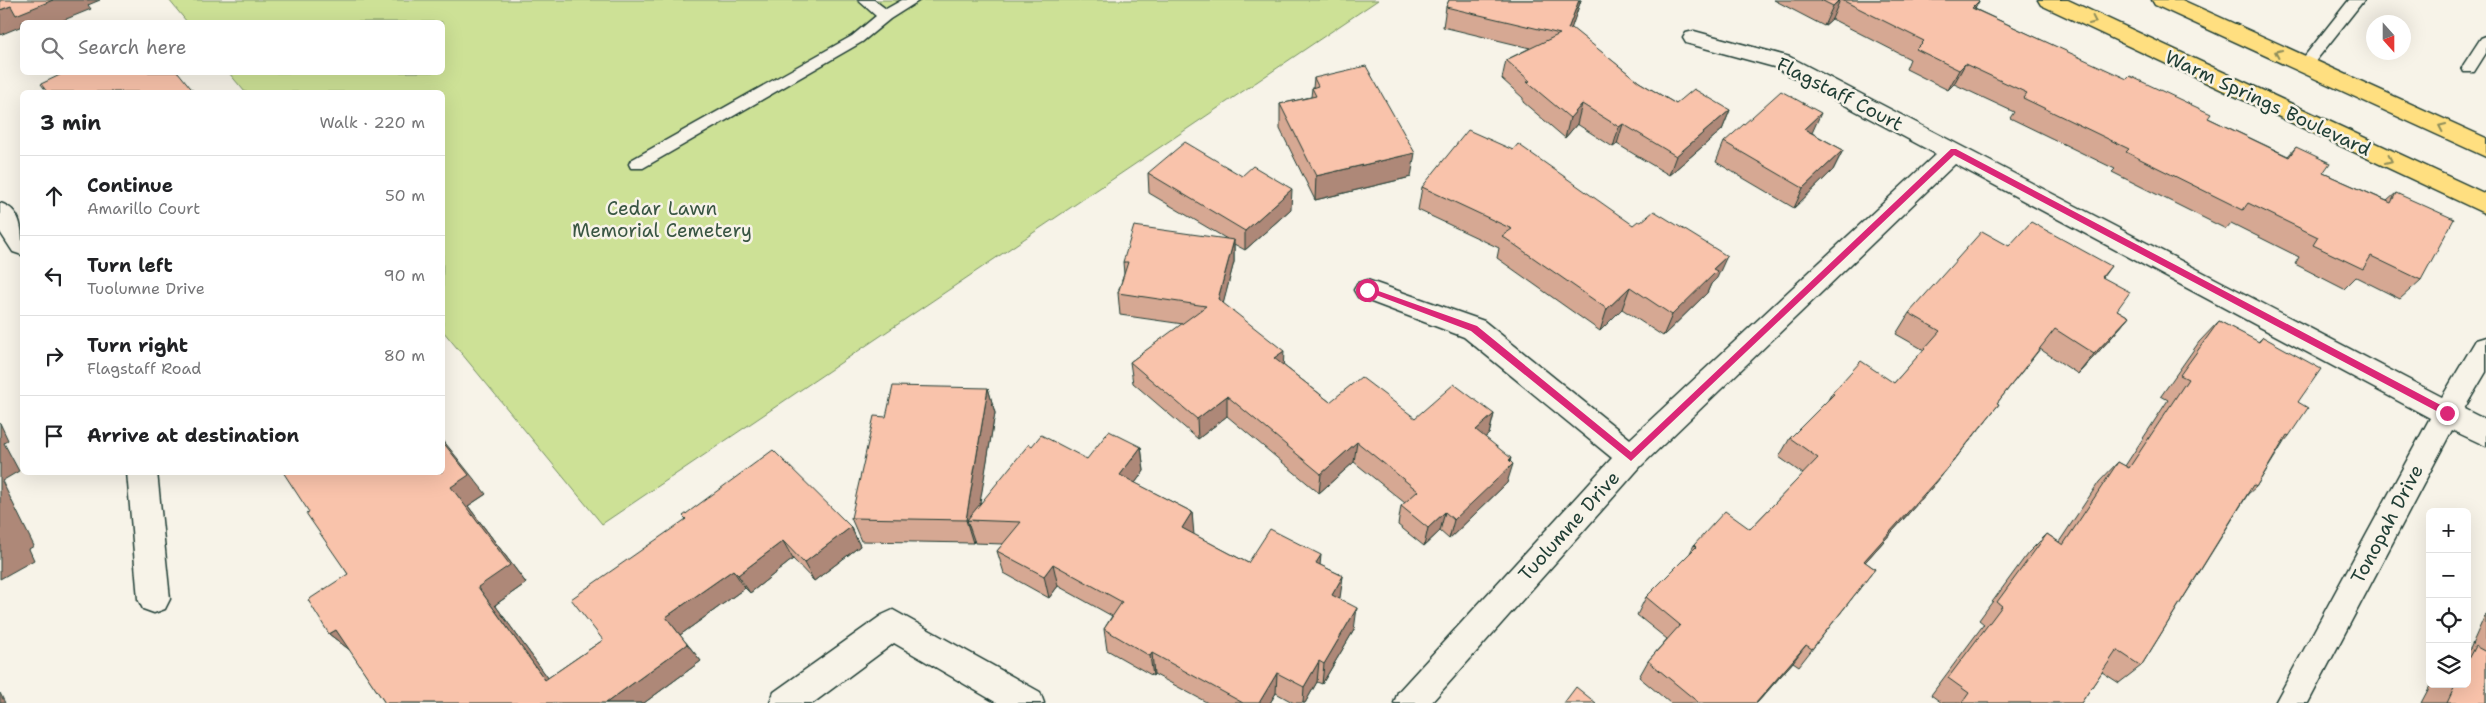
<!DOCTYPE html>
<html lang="en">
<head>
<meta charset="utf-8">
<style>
  body { margin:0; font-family:"Shantell Sans",sans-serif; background:#f6f6f6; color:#202124 }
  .controls { position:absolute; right:15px; bottom:15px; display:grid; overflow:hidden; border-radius:8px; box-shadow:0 5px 20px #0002 }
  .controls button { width:45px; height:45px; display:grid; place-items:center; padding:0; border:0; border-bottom:1px solid #e0e0e0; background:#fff; color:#202124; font:25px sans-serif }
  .compass { position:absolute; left:2366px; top:15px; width:45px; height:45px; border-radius:50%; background:#fff; box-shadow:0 5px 20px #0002; rotate:159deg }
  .stop { position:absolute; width:15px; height:15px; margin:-11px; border:4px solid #db2777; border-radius:50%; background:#fff }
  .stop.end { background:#db2777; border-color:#fff; box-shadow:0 1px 5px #0008 }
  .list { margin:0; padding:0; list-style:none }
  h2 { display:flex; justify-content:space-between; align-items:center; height:65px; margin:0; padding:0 20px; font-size:21px }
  h2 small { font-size:16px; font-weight:400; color:#757577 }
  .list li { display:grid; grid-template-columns:32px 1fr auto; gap:15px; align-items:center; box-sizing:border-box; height:80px; padding:0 20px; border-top:1px solid #e0e0e0 }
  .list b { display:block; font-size:19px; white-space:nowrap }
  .list p { margin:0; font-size:16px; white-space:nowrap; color:#757577 }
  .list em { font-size:16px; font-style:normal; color:#757577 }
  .icon { flex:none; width:28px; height:28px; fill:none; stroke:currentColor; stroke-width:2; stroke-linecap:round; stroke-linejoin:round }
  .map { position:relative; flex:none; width:2486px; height:703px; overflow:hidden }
  .search { position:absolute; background:#fff; box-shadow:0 5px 20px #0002; left:20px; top:20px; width:425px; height:55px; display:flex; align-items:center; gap:12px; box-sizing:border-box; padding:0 18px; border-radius:8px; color:#757577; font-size:19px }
  .panel { position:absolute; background:#fff; box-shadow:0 5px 20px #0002; left:20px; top:90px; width:425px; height:385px; border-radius:8px }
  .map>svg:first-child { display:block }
</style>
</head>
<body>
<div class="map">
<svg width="2486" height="703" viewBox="0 0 2486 703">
  <rect width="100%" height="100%" fill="#f7f3e8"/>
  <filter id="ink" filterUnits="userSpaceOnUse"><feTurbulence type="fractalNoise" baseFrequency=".02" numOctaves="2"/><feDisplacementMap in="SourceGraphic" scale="10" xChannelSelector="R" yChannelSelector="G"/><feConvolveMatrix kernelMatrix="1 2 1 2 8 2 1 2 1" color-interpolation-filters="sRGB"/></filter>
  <g filter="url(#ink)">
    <path fill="#cde196" stroke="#768f65" d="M169,0h1209l-776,524 -159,-193 -1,-239h-197l-16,-19 213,-1v-50h-255z"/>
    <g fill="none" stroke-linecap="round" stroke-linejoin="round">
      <g stroke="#1f3d34" stroke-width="3">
        <g id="service">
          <path d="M858,0h16l12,9 16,-9h18l-30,19 -28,23 -219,126h-12l-2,-4 2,-4 221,-124 24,-20z"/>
          <path d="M2349,0h15l-54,68h-10l-2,-3 2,-3z"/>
          <path d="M2486,36v17l-12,19h-10l-2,-4 2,-4 17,-26z"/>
        </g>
      </g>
      <g stroke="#1f3d34" stroke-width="3">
        <g id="minor">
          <path d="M1694,31l96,26 652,340 34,-57 10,-3v35l-22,37 22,11v26l-34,-16 -144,273h-33l155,-285 -475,-254 -314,302 -210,237h-37l4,-11 214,-234 -148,-121 -106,-40 -4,-7 4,-7 9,-3 117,41 146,118 306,-285 -162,-87 -88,-24 -3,-5 3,-5z"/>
          <path d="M0,203c24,7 22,31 22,52l-9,-3 -13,-20z"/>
          <path d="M127,472h30l13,127 -5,10 -11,4 -11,-4 -5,-10z"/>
          <path d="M893,610l147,82 4,11h-47l-103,-60 -81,60h-43l4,-11 108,-77z"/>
        </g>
      </g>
      <g stroke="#1f3d34" stroke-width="3">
        <g id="primary">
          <path d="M2038,0h30l418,194v20l-445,-209z"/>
          <path d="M2152,0h30l304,138v19l-331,-152z"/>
        </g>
      </g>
      <use href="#service" fill="#f7f3e8" fill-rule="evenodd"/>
      <use href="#minor" fill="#f7f3e8" fill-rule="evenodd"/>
      <use href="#primary" fill="#ffdf80" fill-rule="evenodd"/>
    </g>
    <g fill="#d6a893" stroke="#1f3d34">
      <path d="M1449,0h132l-10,28 68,54 37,22 54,6 -8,20 -53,45 -52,-31 -4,3 -36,-23 -12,14 -42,-36v-4l-21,-19 4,-19 24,-12 -87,-21 3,-20z"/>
      <path d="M1774,0h204l1,1 -4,8 233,109 80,38 8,-9 27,26 64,28 9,-8 25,87 -21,19 -44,-22 -12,12 -49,-25 4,-7 -68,-34 -5,6 -114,-57 3,-3 -105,-51 4,-6 -60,-28 -6,6 -42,-21 4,-10 -78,-40 -8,7z"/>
      <path d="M1314,78l97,99 -96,23 -35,-71v-25l31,-7 1,-9h1z"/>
      <path d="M1812,133l31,17 -10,20 -39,38 -78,-46 8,-20z"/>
      <path d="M1148,173l143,36 -46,41 -11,-6v18l-11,41 60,62 47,37 85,16 79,-4 -5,20 -4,3 25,24 -3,22 -58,56 -9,-8 -16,15 -26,-21 3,-19 4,-3 -51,-41 -35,31 -92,-77 -29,23 -65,-56 -3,-21 53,-38 -63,-9 -2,-22 6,-19 -1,-12 104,-23 -78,-46z"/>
      <path d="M1422,187l211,38 84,53 -6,6 -4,9 -44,43 -41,-27 -22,22 -103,-73 2,-10 -81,-38z"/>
      <path d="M2009,246l102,20 -8,11 14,33 12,7 -17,20 -34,37 -38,-25 -43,54 -13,20 -49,61 -70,78 10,7 -76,97 -6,-4 -36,41h-87l-31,-26 9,-16 19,-22 -30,-24 9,-18 44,-44 4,-8 56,-16 53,-55 -24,-17 11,-19 38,-38 4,-7 62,-10 30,-33 -28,-16 13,-21z"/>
      <path d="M2219,321l39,21 5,-5 35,65 -9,34 -5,6 -28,45 -8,7 -107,172 -22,17 -17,-11 -21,31h-139l-11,-8 53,-71 -5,-4 49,-67 19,-19 12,8 40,-60 19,-20 7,4 43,-66 -7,-4 38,-54z"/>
      <path d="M988,388l7,25 -16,93 53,-60 55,13 54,-12 3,24 -9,12 57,29 1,22 55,29 72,2 23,11 -4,23 15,31 -32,54 -5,-2 -12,21h-11l-18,-10 -6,10h-62l-54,-29 -1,2 -46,-26 -3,-21 8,-13 -54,-30 -9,12 -45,-25 -7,-22 6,-7 -28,-1 -1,-3 -1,3 -112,-2 -10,-23z"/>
      <path d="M486,494l-18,12 58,77 -31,22 53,73 55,-38 83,-121 -3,-3 168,11 9,19 -46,35 -21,-22 -43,34 -5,-5 -65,47 21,26 -57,42h-259l-35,-53 -21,-16 19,-60 -39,-62z"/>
      <path d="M2486,613v90h-65l10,-19h36v-34l3,-1z"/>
    </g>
    <g fill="#ae8878" stroke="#1f3d34">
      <path d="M53,0h47l-12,5 3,4 -32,13h-37v4l-22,9v-25l11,-4z"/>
      <path d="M1579,0h2l-17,50 4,-21z"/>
      <path d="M1840,0l-8,19 -8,7 9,-20z"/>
      <path d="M1979,1l-11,20 4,-13z"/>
      <path d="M1965,64l-11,20 -6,6 11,-20z"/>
      <path d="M1582,104l-5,20 -12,14 5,-20z"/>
      <path d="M1730,110l-8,20 -53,45 7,-19z"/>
      <path d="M1821,113l-9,20 -8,-4z"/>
      <path d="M1623,124l-6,20 -4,3 6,-20z"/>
      <path d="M1843,150l-10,20 -39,38 9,-20z"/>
      <path d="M1415,153l-4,24 -96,23 1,-24z"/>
      <path d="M1292,189l-1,20 -46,41v-19z"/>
      <path d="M1234,240v22l-15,58 -1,-21z"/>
      <path d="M1727,256l-10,22 -6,6 -4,9 -44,43 9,-21 41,-46z"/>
      <path d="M1630,287l-8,22 -22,22 7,-22z"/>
      <path d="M2129,317l-17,20 -34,37 16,-20z"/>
      <path d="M1284,351l-1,21 -9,-14z"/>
      <path d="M988,388l7,25 -18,108 -10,-1 7,20 -1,3 -7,-23z"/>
      <path d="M1227,396v20l-29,23 -1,-20z"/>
      <path d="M1999,404l-64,80 -85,95 14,-18z"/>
      <path d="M1494,414l-5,20 -18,16 5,-20z"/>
      <path d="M0,423l8,17 -4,3 15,28 -17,10 32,65 -5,3 5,11 -34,19z"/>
      <path d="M442,439l44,55 -18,12 58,77 -31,22 67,92 -17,-17 -67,-93 -27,-100z"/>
      <path d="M1357,442l-3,20 -35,31 2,-19z"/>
      <path d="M1141,447l3,24 -21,28 -3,-24z"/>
      <path d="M1511,458l-3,11 5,-5 -6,19 -58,56 5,-19z"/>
      <path d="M1192,512l2,23 -12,-7z"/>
      <path d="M1445,512l-5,19 -16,15 4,-18z"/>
      <path d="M851,527l9,19 -46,35 -10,-18z"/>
      <path d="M783,541l10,18 -43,34 -12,-18z"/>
      <path d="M1321,555l-2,22 -3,-14z"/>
      <path d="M1053,564l5,22 -9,12 -5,-22z"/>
      <path d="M733,570l12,18 -65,47 -14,-18z"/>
      <path d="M1343,576l-3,22 -11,19 3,-22z"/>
      <path d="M1357,608l-3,22 -32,54 2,-20z"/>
      <path d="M336,630l15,21 -22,-17z"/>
      <path d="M687,644l14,17 -57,42h-38z"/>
      <path d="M1806,645l-13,17 -36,41h-1z"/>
      <path d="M1152,653l2,21 -1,2 -3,-20z"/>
      <path d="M1319,661l-2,21 -12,21h-2l1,-16z"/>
      <path d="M1277,673l-1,20 -6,10h-11z"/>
      <path d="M0,693l5,10h-5z"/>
    </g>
    <g fill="#f9c3ab" stroke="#1f3d34">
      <path d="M0,0h53l-37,15 -5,-9 -11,4z"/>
      <path d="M1449,0h130l-11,29 4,-1 67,54 37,22 18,-15 36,21 -54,46 -53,-32 -4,3 -37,-23 -12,14 -43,-36 3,-1 -24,-21 54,-26 -114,-27z"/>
      <path d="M1821,0h18l-6,6z"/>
      <path d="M1842,0h136l1,1 -7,7 155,71 3,-3 81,38 -3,4 81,39 7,-10 34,16 -7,10 68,30 5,-10 58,26 -33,61 -50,-24 -8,13 -50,-24 5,-8 -70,-34 -5,7 -117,-58 3,-3 -106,-51 4,-5 -62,-29 -6,6 -43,-21 8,-8z"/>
      <path d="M1366,66l49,87 -99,23 -36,-72 36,-8 -4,-8 6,-2 -4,-8z"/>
      <path d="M63,72h115l16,20h-147l-6,-8 23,-11z"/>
      <path d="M1781,91l40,22 -17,16 39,21 -40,38 -79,-46z"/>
      <path d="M1468,130l45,20 5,-6 115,81 5,-4 3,1 13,-11 73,45 -14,13 4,2 -45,44 -42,-28 -23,22 -105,-73 10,-7 -90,-42z"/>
      <path d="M1185,142l57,34 11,-10 39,23 -47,42 -97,-58z"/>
      <path d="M2031,222l80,44 -9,11 28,15 -13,18 12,7 -35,37 -39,-25 -58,74 2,1 -49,61 -86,96 11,8 -63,80 -6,-4 -50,58h-57l-51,-42 32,-36 -34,-28 50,-50 -2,-2 31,-34 25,18 68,-71 -28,-20 44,-44 -2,-1 29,-32 33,22 46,-52 -31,-18 73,-82 27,15z"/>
      <path d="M1134,226l100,14 -16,59 66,52 -10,7 56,44 31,-25 54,41 39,-34 40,30 -18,16 35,28 -2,2 4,4 -59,56 -9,-8 -17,16 -27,-22 17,-15 -61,-49 -36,32 -94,-78 -30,23 -67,-57 76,-56 -88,-13 10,-31h-5z"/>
      <path d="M2219,321l40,21 4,-5 58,32 -23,33 10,6 -19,28 -2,-1 -31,52 -3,-2 -112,181 -24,-16 -36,53h-119l7,-10 -21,-15 54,-72 -5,-4 50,-68 16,11 55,-83 11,6 59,-89 -8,-4z"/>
      <path d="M893,386l95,2 -22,132 -115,-2 23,-102 12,1z"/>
      <path d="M1109,431l32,16 -21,28 72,37 -10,16 66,35 22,-34 51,26 -5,8 27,13 -11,19 25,13 -33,56 -5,-3 -15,26 -27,-14 -18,30h-16l-91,-50 -2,3 -46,-27 18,-27 -69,-38 -9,12 -47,-25 24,-29 -54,-2 62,-76 3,2 9,-11 46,24z"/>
      <path d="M442,441l27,34 -18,12 59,78 -32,22 67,93 58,-40 -32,-41 115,-80 -3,-3 90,-66 78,77 -47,36 -21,-22 -45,34 -5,-5 -67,47 21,27 -81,59h-221l-49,-73 -7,4 -21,-34 40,-26 -42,-61 3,-1 -26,-40h159z"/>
      <path d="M2475,646l11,6v51h-39l9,-19h11v-23z"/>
      <path d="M1576,687l20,16h-32z"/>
    </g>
    <defs><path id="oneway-chevron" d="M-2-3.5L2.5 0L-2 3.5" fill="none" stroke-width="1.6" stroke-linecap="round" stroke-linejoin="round" transform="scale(1.25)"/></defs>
    <g stroke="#8f8e5a">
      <use href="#oneway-chevron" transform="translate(2093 21) rotate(25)"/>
      <use href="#oneway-chevron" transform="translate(2278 53) rotate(-155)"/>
      <use href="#oneway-chevron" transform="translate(2442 127) rotate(-155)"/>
      <use href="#oneway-chevron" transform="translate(2389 160) rotate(25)"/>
    </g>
  </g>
  <path fill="#db2777" d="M1951,149h5l494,261v5h-6l-490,-260 -323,306 -160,-130 -108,-41 7,-2 107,38 154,126z"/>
  <g text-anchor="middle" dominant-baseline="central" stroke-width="5" stroke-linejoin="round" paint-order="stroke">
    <g font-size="19" fill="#1f3d34" stroke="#f7f3e8">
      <text transform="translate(1840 94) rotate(27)">Flagstaff Court</text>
      <text transform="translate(2268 103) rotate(25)">Warm Springs Boulevard</text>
      <text transform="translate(2387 524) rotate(-62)">Tonopah Drive</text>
      <text transform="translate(1569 526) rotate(-48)">Tuolumne Drive</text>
    </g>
    <g font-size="19" fill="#395643" stroke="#f7f3e8">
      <text x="662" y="208">Cedar Lawn<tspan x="662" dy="22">Memorial Cemetery</tspan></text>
    </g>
  </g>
</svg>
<div class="controls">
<button>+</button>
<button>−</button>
<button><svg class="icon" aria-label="locate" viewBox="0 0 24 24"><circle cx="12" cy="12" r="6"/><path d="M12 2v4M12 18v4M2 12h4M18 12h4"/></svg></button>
<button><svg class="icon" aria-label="layers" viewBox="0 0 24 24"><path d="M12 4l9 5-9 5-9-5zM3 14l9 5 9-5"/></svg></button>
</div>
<svg class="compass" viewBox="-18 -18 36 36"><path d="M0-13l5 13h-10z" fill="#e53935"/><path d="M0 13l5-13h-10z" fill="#757577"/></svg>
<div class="stop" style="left:1367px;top:290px"></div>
<div class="stop end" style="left:2447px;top:413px"></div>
<div class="search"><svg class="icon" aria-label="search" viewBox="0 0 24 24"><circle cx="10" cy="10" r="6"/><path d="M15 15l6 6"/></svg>Search here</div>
<section class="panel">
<h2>3 min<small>Walk · 220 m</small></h2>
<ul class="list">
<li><svg class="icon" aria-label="ahead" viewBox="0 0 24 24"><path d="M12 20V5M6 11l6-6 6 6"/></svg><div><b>Continue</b><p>Amarillo Court</p></div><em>50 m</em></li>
<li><svg class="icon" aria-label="left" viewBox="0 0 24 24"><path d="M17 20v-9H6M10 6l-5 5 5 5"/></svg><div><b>Turn left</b><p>Tuolumne Drive</p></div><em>90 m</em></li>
<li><svg class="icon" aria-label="right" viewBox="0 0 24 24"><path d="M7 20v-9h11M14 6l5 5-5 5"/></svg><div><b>Turn right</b><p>Flagstaff Road</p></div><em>80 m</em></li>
<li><svg class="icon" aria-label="arrive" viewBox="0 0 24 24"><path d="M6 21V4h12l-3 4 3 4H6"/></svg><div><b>Arrive at destination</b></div></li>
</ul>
</section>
</div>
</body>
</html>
